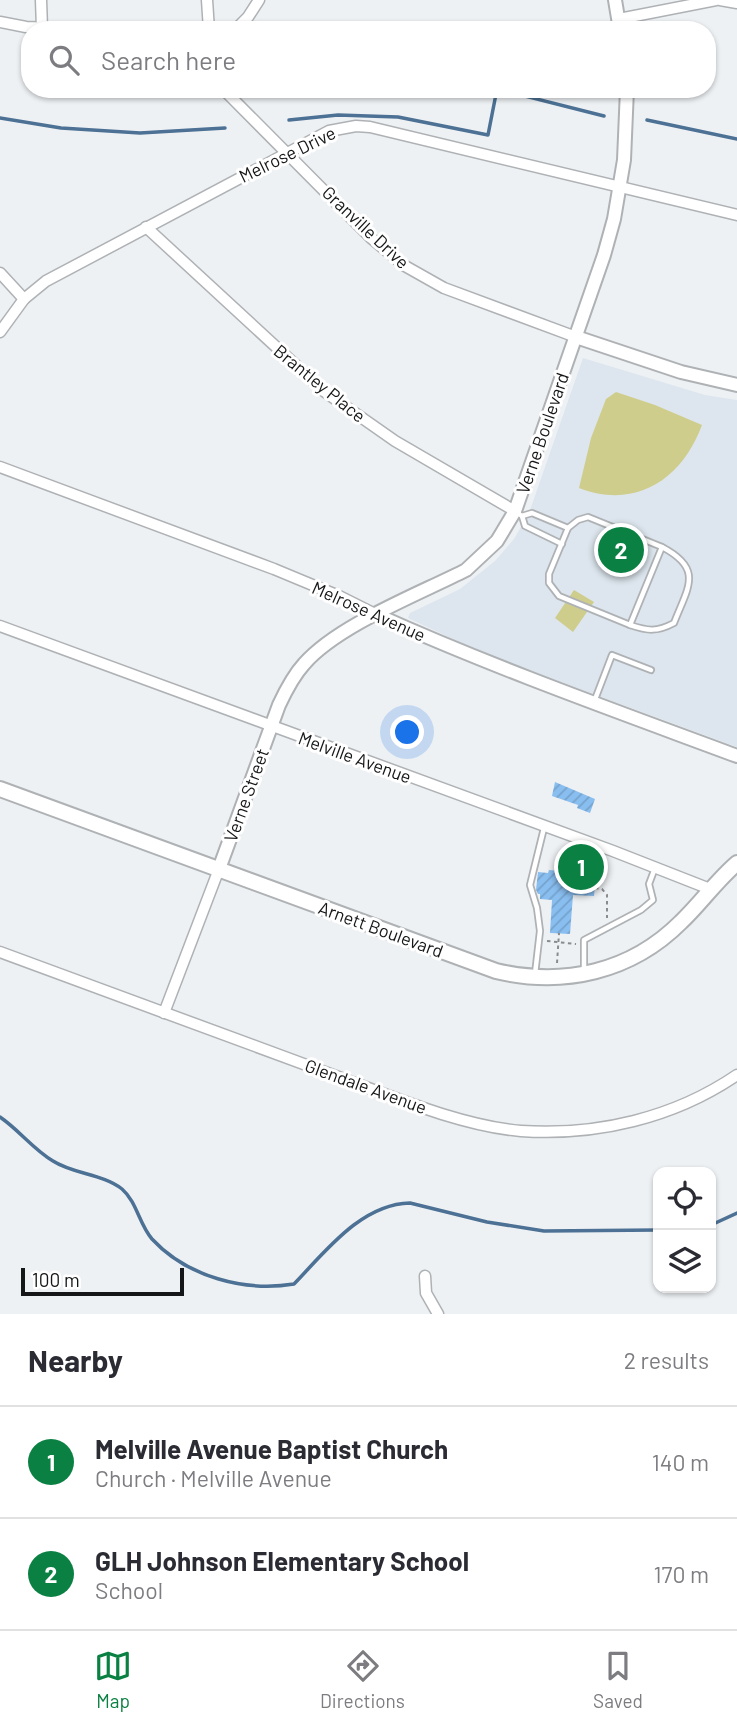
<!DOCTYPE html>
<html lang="en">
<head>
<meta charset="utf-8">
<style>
  body { margin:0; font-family:Barlow,sans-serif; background:#f7f7f7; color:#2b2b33 }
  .controls { position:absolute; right:21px; bottom:21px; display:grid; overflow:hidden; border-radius:14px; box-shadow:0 2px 5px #0004 }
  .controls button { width:63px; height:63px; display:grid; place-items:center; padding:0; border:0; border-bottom:2px solid #e1e1e2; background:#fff; color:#2b2b33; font:35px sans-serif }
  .scale { position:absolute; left:21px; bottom:18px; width:163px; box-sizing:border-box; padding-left:7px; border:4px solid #151617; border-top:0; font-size:19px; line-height:24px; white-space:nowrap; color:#151617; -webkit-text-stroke:5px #fff; paint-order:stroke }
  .you { position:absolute; left:408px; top:733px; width:24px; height:24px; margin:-18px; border:5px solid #fff; border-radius:50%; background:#1a73e8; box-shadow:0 0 0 10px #1a73e833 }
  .badge { display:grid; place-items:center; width:46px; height:46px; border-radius:50%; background:#0b8043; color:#fff; font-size:23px; font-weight:700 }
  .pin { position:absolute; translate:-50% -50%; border:4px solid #fff; box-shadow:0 2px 7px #0006 }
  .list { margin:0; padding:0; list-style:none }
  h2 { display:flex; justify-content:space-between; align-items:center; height:91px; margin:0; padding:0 28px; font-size:30px }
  h2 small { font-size:23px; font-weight:400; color:#7c7c81 }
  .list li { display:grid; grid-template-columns:46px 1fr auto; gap:21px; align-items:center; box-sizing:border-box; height:112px; padding:0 28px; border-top:2px solid #e1e1e2 }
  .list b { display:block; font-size:26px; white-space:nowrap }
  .list p { margin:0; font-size:23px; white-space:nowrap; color:#7c7c81 }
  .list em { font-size:23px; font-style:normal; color:#7c7c81 }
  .icon { flex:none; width:38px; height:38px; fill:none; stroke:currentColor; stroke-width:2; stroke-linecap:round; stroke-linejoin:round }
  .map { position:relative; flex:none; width:737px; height:1314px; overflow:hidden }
  .search { position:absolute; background:#fff; box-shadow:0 2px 5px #0004; left:21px; right:21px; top:21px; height:77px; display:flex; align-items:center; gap:18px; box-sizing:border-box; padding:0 24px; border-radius:28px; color:#7c7c81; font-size:26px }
  .sheet { height:315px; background:#fff }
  nav { display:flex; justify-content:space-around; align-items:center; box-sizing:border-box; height:98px; border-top:2px solid #e1e1e2; background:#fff; font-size:19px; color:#7c7c81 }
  nav a { display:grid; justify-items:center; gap:4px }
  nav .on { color:#0b8043 }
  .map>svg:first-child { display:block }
</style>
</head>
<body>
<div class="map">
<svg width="737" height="1314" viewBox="0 0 737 1314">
  <defs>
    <pattern id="building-hatch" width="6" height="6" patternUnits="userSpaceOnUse" patternTransform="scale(1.75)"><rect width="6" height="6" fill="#89bef0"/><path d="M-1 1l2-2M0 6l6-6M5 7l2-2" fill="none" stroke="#75a3cd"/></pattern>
  </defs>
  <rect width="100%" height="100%" fill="#eef1f4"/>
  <path fill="#dde6ee" d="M583,358l122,37 32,5v347l-252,-93 -77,-36 2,-5 50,-24 35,-28 19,-22 15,-26z"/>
  <g fill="#cfcd8c">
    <path d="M616,392l39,13 47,20c-20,54 -66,85 -123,63l12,-50 15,-39z"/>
    <path d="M574,590l20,12 -21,30 -18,-14z"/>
  </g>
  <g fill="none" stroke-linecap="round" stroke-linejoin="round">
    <g stroke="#4c7194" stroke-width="3.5">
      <path d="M497,89l107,27"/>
      <path d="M0,118l61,10 79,5 85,-5"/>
      <path d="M289,120l49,-5 60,2 90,18 9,-46"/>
      <path d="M647,120l90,19"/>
      <path d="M0,1117c19,13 33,32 53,44 20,13 50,13 69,28 15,13 17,35 30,50 35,38 93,53 142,45 31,-32 67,-80 116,-81l77,19 57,9 114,-1"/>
      <path d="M711,1225l26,-12"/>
    </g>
  </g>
  <g fill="url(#building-hatch)">
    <path d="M555,782l40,17 -5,14 -13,-5 1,-3 -26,-9z"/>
    <path d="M572,869l17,1v4h7l-2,22 -21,-1 -3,39 -20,-1 2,-33 -12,-1v-5h-2l-2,-4 2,-18 10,1 1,-3 22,2z"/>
  </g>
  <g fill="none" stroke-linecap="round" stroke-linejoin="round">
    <g stroke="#afb2b5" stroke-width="8">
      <g id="service">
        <path d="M516,512l6,4 3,10 37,18"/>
        <path d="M522,516l10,-3 36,15"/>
        <path d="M588,517l74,30 -32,78 -71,-29 -10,-13v-9l19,-46 10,-8z"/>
        <path d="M630,625c18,6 27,7 44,-2 14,-36 30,-54 -12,-76"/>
        <path d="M594,702l18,-47 39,15"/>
        <path d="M584,971v-31l57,-30 12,-10 -4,-16 6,-16"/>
        <path d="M535,974l5,-43 -3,-23 -7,-23 14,-57"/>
      </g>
    </g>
    <g stroke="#afb2b5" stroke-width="13">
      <g id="minor">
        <path d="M41,0l1,28"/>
        <path d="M207,0l2,30"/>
        <path d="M720,0l17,3"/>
        <path d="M619,19l97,-19"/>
        <path d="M0,22l26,5 84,3"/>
        <path d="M235,30l13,-13 11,-17"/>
        <path d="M223,89l148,149 34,28 39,22 132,49"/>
        <path d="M146,227l179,165 70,49 120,70"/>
        <path d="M0,273l24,26"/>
        <path d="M0,332l24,-33 22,-18 283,-150 27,-5 14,1 367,88"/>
        <path d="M0,467l274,102 65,27 38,19"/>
        <path d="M0,626l613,225 97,38"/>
        <path d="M0,952c110,40 219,81 328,121 58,21 132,53 193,58 76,5 153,-13 216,-56"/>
        <path d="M164,1013l55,-144"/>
        <path d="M425,1276l1,17 12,21"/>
      </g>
    </g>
    <g stroke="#afb2b5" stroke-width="16">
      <g id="tertiary">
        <path d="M615,0l5,30"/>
        <path d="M576,337l105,35 56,13"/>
        <path d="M377,615c118,53 239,96 360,141"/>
        <path d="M219,869l60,-164c7,-15 14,-29 25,-41 34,-39 115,-70 162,-94l31,-29 18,-30 89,-256 10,-36 10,-59 3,-71"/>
      </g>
    </g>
    <g stroke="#afb2b5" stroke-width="18">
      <path id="secondary" d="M0,789l496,182c68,16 135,1 185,-49 20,-19 35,-41 56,-59"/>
    </g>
    <g stroke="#898b8d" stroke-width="2" stroke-dasharray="3.5 3.5" stroke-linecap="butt">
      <path d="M565,871l2,-27"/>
      <path d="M595,888l7,1 5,6v23"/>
      <path d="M547,941l29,3"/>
      <path d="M557,963l2,-30"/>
    </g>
    <use href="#service" stroke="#fff" stroke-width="4.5"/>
    <use href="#minor" stroke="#fff" stroke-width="10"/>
    <use href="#tertiary" stroke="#fff" stroke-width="12"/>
    <use href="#secondary" stroke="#fff" stroke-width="14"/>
  </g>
  <g text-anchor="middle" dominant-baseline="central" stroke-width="6" stroke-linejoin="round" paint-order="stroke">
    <g font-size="18" fill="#151617" stroke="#fff">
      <text transform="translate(287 154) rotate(-26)">Melrose Drive</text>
      <text transform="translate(366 227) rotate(43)">Granville Drive</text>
      <text transform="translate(320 383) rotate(39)">Brantley Place</text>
      <text transform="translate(542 433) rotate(-71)">Verne Boulevard</text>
      <text transform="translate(369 611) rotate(24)">Melrose Avenue</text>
      <text transform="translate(355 757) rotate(20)">Melville Avenue</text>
      <text transform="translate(246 795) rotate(-70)">Verne Street</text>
      <text transform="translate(381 929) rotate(20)">Arnett Boulevard</text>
      <text transform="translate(366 1086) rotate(20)">Glendale Avenue</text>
    </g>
  </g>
</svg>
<div class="controls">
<button><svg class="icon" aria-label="locate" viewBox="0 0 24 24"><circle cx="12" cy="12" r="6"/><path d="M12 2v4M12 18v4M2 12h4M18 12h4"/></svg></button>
<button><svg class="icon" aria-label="layers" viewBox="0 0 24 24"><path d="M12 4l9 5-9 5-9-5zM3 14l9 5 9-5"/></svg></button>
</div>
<div class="scale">100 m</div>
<div class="you"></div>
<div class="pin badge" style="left:581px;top:867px">1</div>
<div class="pin badge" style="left:621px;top:550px">2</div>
<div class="search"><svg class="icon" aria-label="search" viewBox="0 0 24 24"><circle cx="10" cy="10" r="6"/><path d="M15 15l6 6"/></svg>Search here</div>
</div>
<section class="sheet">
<h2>Nearby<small>2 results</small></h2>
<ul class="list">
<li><span class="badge">1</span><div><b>Melville Avenue Baptist Church</b><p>Church · Melville Avenue</p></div><em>140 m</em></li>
<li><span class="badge">2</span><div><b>GLH Johnson Elementary School</b><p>School</p></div><em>170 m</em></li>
</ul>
</section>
<nav>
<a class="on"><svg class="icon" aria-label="map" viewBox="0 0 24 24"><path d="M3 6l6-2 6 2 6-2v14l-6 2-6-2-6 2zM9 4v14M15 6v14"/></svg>Map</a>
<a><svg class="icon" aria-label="directions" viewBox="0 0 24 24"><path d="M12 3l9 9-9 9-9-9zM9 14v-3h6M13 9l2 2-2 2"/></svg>Directions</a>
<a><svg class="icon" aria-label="saved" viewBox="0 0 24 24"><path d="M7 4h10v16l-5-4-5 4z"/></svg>Saved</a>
</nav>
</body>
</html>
